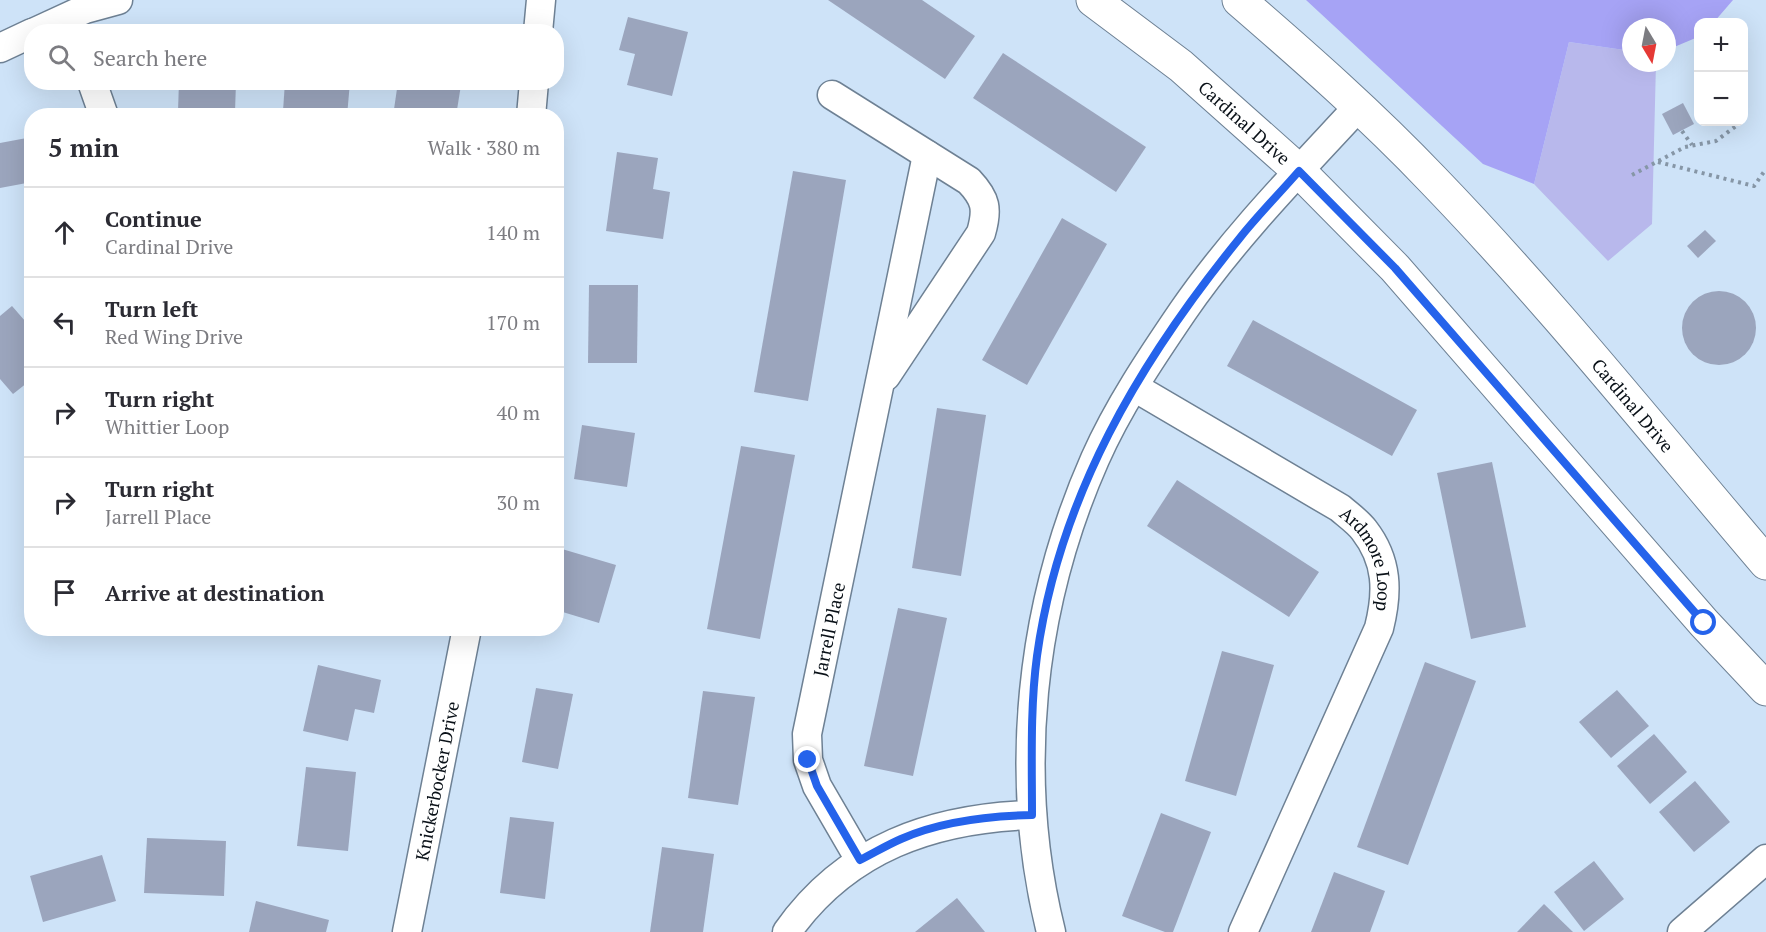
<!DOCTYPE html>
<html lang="en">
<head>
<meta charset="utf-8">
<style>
  body { margin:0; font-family:"PT Serif",serif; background:#f2f2f3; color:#2b2b33 }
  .controls { position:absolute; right:18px; top:18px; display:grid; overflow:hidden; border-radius:12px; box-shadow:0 6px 24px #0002 }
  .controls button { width:54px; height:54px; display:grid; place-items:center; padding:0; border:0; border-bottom:2px solid #e1e1e2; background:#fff; color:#2b2b33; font:30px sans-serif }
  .compass { position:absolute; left:1622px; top:18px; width:54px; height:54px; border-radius:50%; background:#fff; box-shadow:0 6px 24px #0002; rotate:170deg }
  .stop { position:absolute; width:18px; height:18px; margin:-14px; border:4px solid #2563eb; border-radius:50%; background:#fff }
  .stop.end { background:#2563eb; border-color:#fff; box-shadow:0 2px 6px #0008 }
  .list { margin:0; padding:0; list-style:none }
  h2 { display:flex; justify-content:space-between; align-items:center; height:78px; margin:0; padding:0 24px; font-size:26px }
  h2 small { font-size:20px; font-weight:400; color:#7c7c81 }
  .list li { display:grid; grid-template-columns:39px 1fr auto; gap:18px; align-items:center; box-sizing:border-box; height:90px; padding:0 24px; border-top:2px solid #e1e1e2 }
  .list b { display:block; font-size:22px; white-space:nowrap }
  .list p { margin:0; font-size:20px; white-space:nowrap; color:#7c7c81 }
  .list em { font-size:20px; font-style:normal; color:#7c7c81 }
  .icon { flex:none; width:33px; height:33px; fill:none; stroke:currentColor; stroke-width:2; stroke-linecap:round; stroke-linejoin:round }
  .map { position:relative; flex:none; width:1766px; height:932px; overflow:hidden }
  .search { position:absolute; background:#fff; box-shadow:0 6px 24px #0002; left:24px; top:24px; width:540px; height:66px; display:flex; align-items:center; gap:15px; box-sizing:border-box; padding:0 21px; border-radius:24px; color:#7c7c81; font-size:22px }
  .panel { position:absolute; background:#fff; box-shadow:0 6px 24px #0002; left:24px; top:108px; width:540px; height:528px; border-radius:24px }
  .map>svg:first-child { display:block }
</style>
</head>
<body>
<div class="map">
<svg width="1766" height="932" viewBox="0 0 1766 932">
  <rect width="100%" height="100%" fill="#cee3f8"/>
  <path fill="#b8b8ec" d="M1569,42l62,9v12h25l-4,161 -44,37 -74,-77z"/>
  <path fill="#a6a3f5" d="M1306,0h427l-19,22h-16v15l-31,13v-23h-36v24l-62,-9 -35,142 -51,-20z"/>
  <g fill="#9ba5bd">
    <path d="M828,0h94l53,36 -30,43z"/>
    <path d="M628,17l60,15 -16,64 -45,-11 8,-31 -16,-4z"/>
    <path d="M1003,53l143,94 -30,45 -143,-94z"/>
    <path d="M179,82h57l-1,30 -57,-1z"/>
    <path d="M285,82h65l-3,34 -64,-5z"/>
    <path d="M398,82h47l16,3 -5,31h-63z"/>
    <path d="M1683,103l11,21 -21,11 -11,-21z"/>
    <path d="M32,137v45l-32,6v-45z"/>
    <path d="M617,152l41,6 -5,31 17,3 -7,47 -57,-8z"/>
    <path d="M793,171l53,9 -38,221 -54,-9z"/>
    <path d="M1062,218l45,26 -80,141 -45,-25z"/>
    <path d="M1705,230l11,11 -18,17 -11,-12z"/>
    <path d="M589,285h49l-1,78h-49z"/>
    <circle cx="1719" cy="328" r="37"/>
    <path d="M12,306l20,23v50l-19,15 -13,-15v-63z"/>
    <path d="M1253,320l164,90 -25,46 -165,-90z"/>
    <path d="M937,408l49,7 -25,161 -49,-8z"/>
    <path d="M582,425l53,8 -8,54 -53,-8z"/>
    <path d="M741,446l54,9 -35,184 -53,-10z"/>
    <path d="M1492,462l34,165 -55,12 -34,-166z"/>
    <path d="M1177,480l142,92 -30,45 -142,-91z"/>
    <path d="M562,549l54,16 -17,58 -43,-13v-41z"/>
    <path d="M898,608l49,10 -34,158 -49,-10z"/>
    <path d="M1222,651l52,14 -38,131 -51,-15z"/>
    <path d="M1425,662l51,19 -68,184 -51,-18z"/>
    <path d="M318,665l63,15 -7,33 -19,-4 -7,32 -45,-10z"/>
    <path d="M536,688l37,6 -15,75 -36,-7z"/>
    <path d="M1617,690l32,36 -38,32 -32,-36z"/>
    <path d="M703,691l52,6 -17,108 -50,-7z"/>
    <path d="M1654,734l33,38 -37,32 -33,-38z"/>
    <path d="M306,767l50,5 -8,79 -51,-5z"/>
    <path d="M1695,781l35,41 -36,30 -35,-40z"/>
    <path d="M1161,813l50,19 -38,100h-8l-43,-16z"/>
    <path d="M510,817l44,5 -9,77 -45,-6z"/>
    <path d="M147,838l79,3 -2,55 -80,-3z"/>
    <path d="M662,847l52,7 -11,78h-53z"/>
    <path d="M102,855l14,46 -73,21 -13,-46z"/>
    <path d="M1594,861l30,38 -40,32 -30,-39z"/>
    <path d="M1334,872l51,19 -15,41h-59z"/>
    <path d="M957,898l28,34h-70z"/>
    <path d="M256,901l73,19 -3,12h-77z"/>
    <path d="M1544,904l29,28h-56z"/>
  </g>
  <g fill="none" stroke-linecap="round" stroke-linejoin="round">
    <g stroke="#6e8194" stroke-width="31">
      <g id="street">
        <path d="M35,32l50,-23 33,-9"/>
        <path d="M538,32l3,-32"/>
        <path d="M0,48l32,-15"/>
        <path d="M92,82l12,34"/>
        <path d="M832,95l137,86c17,18 19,28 12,52l-95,143"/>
        <path d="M531,116l3,-34"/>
        <path id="s1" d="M1134,387l206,121c8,7 18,14 24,22 24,31 24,62 15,98l-136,304"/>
        <path id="s2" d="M860,860l-43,-74 -9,-26 -1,-26 120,-579"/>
        <path id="s3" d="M407,932l60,-304"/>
        <path d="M787,932c59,-84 146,-114 245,-117"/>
        <path d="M1051,932c-39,-157 -21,-326 44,-473 23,-52 56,-101 88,-148 51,-74 115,-139 176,-205"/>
        <path d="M1682,932l84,-73"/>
      </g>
    </g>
    <g stroke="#6e8194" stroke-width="35">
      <g id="secondary">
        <path id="s4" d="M1093,0l88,66 118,105 96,97 309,355 62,66"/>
        <path id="s5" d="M1239,0c66,57 132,115 193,179 118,122 224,255 334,384"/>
      </g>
    </g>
    <g stroke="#8696a6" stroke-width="4" stroke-dasharray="3 4.5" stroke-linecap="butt">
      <path d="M1682,131l10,14"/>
      <path d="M1658,162l96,24 12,-17"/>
      <path d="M1632,175l53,-28 31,-6 24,-18"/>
    </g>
    <use href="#street" stroke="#fff" stroke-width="28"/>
    <use href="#secondary" stroke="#fff" stroke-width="33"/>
  </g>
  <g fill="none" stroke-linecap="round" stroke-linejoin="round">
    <path stroke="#2563eb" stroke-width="8" d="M808,760l9,26 43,74c14,-7 27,-15 41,-21 40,-18 88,-23 131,-24 0,-53 -2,-107 5,-159 22,-159 102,-294 202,-417 18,-23 40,-45 60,-68l96,97 309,355"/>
  </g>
  <g text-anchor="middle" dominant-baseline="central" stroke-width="4.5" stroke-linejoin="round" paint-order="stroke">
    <g font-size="18" fill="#091017" stroke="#fff">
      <text stroke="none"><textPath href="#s4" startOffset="195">Cardinal Drive</textPath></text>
      <text stroke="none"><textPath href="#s5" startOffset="566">Cardinal Drive</textPath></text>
      <text stroke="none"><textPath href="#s1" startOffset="300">Ardmore Loop</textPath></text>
      <text stroke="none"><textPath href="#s2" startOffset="246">Jarrell Place</textPath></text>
      <text stroke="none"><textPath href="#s3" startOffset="154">Knickerbocker Drive</textPath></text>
    </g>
  </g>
</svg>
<div class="controls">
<button>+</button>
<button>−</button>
</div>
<svg class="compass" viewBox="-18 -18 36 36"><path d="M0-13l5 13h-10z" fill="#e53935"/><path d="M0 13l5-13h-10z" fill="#7c7c81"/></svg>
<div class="stop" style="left:1704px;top:623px"></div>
<div class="stop end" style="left:808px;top:760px"></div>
<div class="search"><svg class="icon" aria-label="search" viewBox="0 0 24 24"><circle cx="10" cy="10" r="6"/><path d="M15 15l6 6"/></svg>Search here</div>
<section class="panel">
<h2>5 min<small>Walk · 380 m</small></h2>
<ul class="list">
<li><svg class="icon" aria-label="ahead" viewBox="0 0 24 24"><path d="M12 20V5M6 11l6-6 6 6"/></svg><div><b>Continue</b><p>Cardinal Drive</p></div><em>140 m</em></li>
<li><svg class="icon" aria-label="left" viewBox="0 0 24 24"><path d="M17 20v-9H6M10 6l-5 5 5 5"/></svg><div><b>Turn left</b><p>Red Wing Drive</p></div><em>170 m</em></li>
<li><svg class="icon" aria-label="right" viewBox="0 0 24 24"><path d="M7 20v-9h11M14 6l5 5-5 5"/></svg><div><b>Turn right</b><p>Whittier Loop</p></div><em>40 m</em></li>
<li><svg class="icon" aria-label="right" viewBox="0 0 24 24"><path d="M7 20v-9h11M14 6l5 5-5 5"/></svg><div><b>Turn right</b><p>Jarrell Place</p></div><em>30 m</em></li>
<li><svg class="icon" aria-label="arrive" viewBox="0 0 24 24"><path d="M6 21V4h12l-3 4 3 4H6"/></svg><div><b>Arrive at destination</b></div></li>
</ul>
</section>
</div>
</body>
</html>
